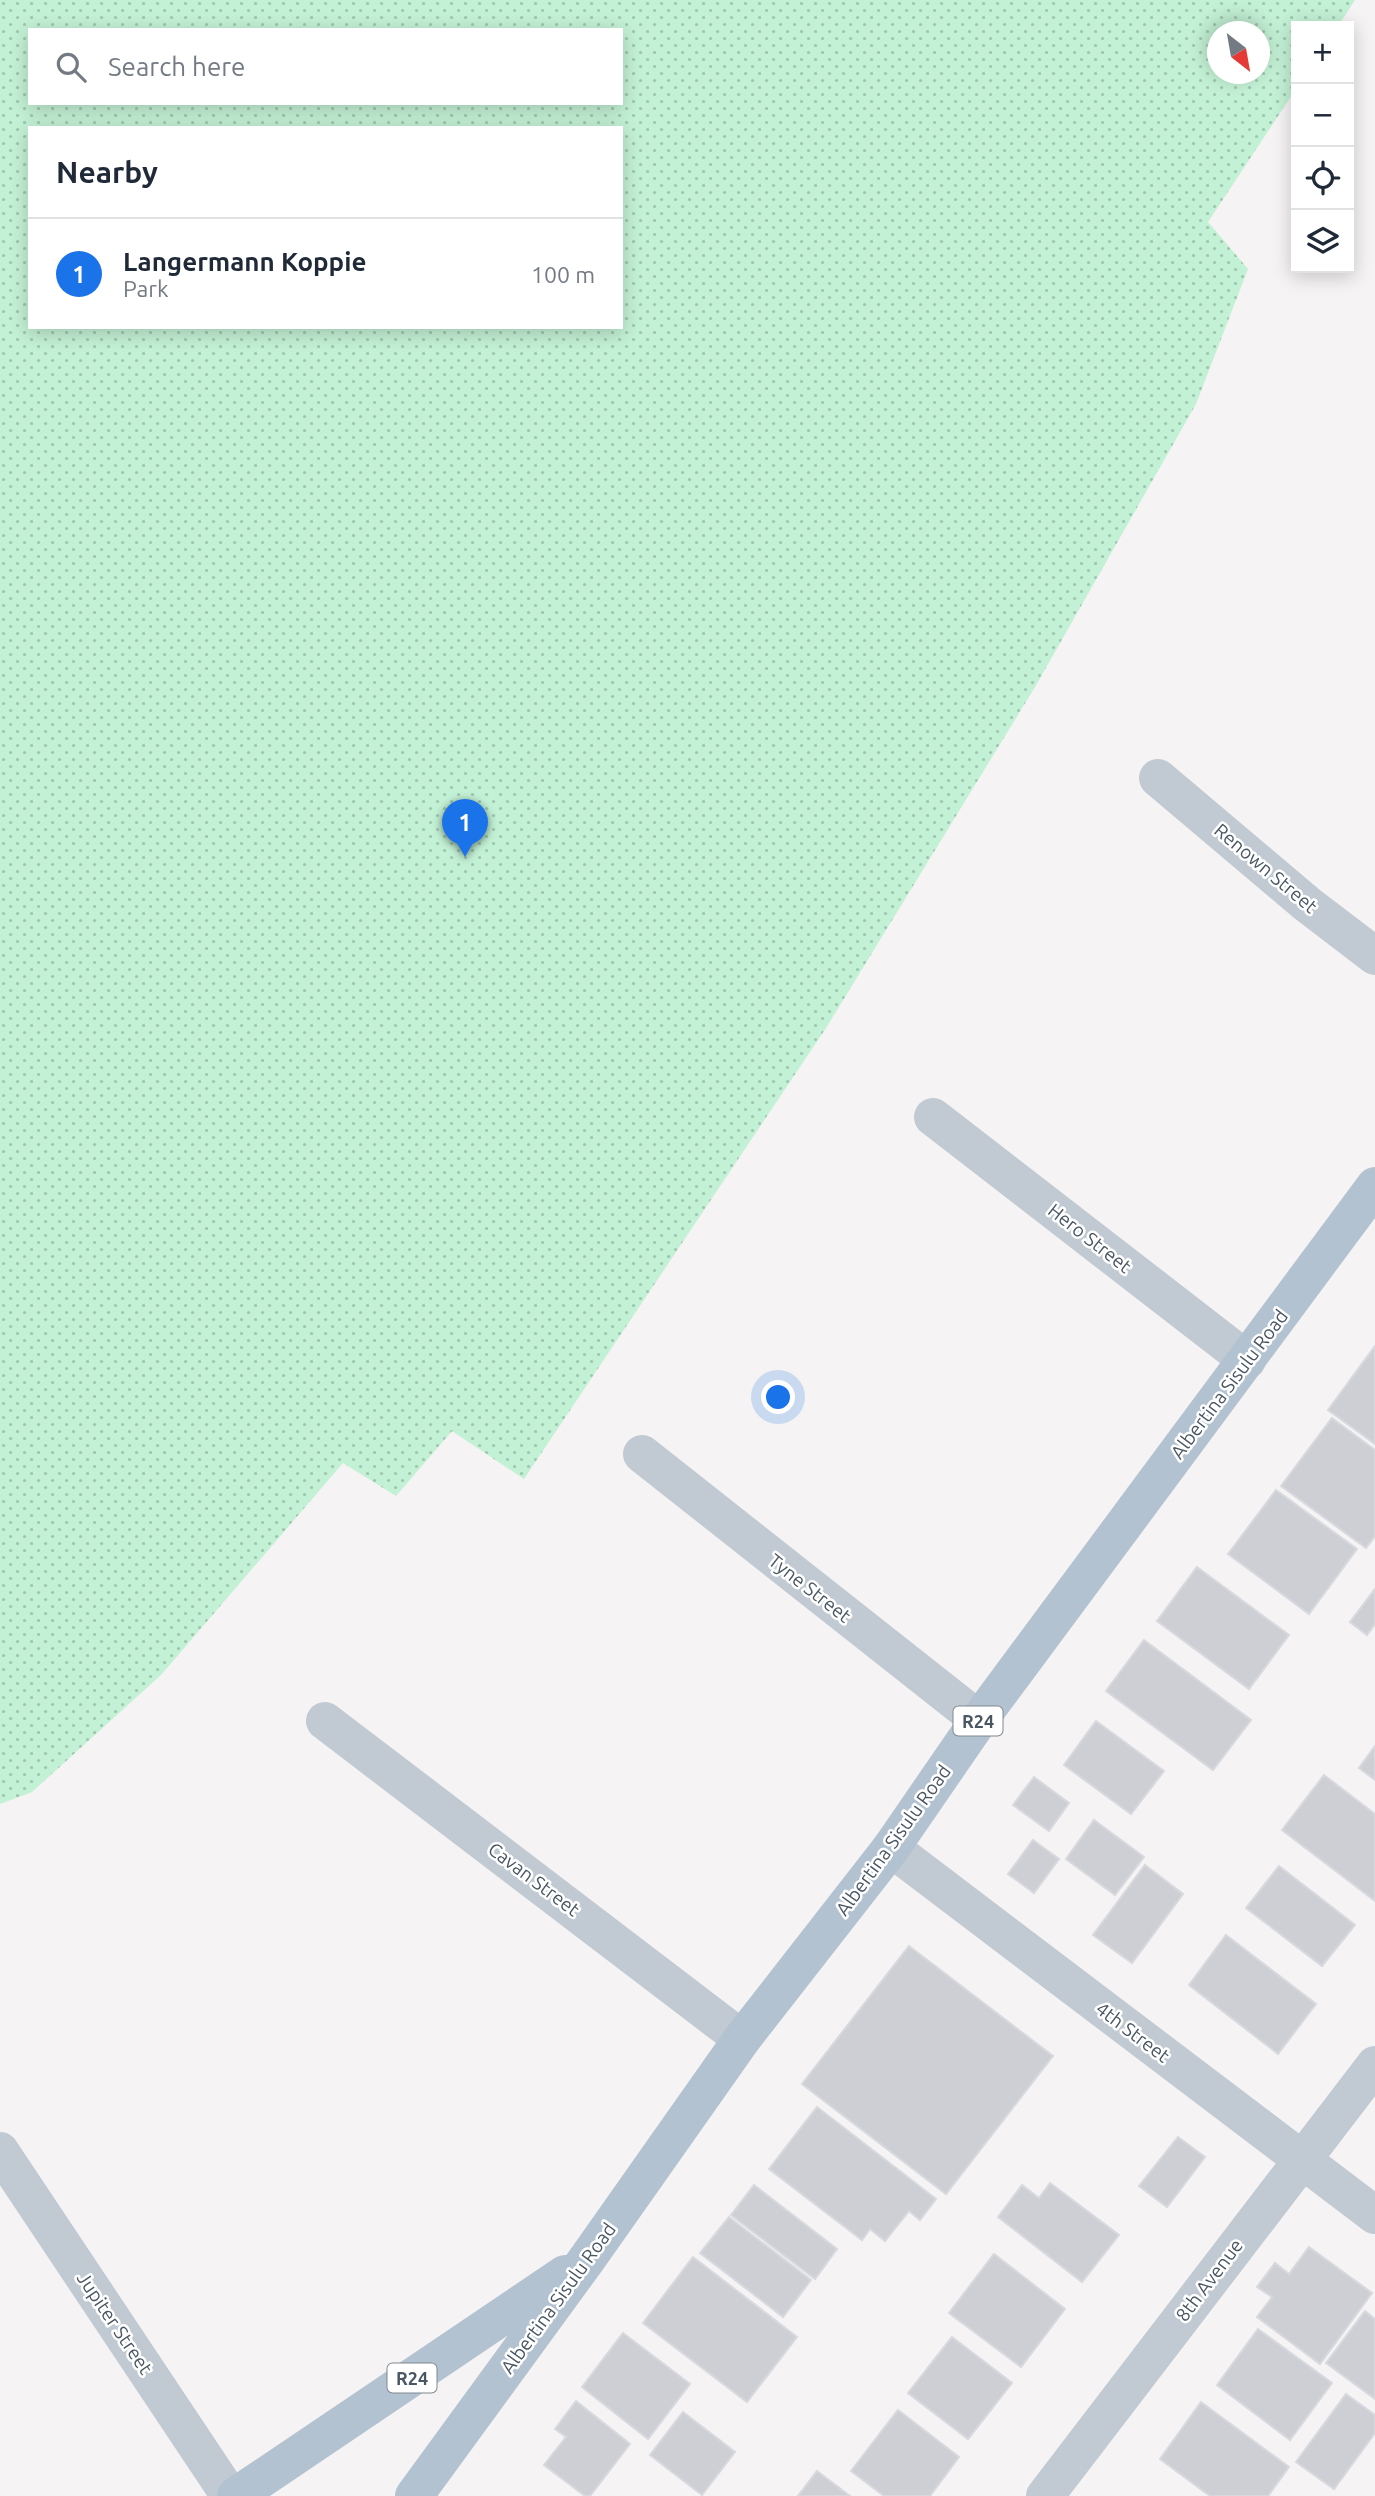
<!DOCTYPE html>
<html lang="en">
<head>
<meta charset="utf-8">
<style>
  body { margin:0; font-family:Ubuntu,sans-serif; background:#f2f2f3; color:#1f2937 }
  .controls { position:absolute; right:21px; top:21px; display:grid; overflow:hidden; border-radius:0px; box-shadow:0 4px 18px #0003 }
  .controls button { width:63px; height:63px; display:grid; place-items:center; padding:0; border:0; border-bottom:2px solid #e0e1e3; background:#fff; color:#1f2937; font:35px sans-serif }
  .compass { position:absolute; left:1207px; top:21px; width:63px; height:63px; border-radius:50%; background:#fff; box-shadow:0 4px 18px #0003; rotate:149deg }
  .you { position:absolute; left:779px; top:1398px; width:24px; height:24px; margin:-18px; border:5px solid #fff; border-radius:50%; background:#1a73e8; box-shadow:0 0 0 10px #1a73e833 }
  .badge { display:grid; place-items:center; width:46px; height:46px; border-radius:50%; background:#1a73e8; color:#fff; font-size:23px; font-weight:700 }
  .pin { position:absolute; translate:-50% -58px; filter:drop-shadow(0 2px 4px #0008) }
  .pin::after { content:''; position:absolute; top:37px; width:24px; height:21px; background:inherit; clip-path:polygon(0 0,100% 0,50% 100%) }
  .list { margin:0; padding:0; list-style:none }
  h2 { display:flex; justify-content:space-between; align-items:center; height:91px; margin:0; padding:0 28px; font-size:30px }
  h2 small { font-size:23px; font-weight:400; color:#747a83 }
  .list li { display:grid; grid-template-columns:46px 1fr auto; gap:21px; align-items:center; box-sizing:border-box; height:112px; padding:0 28px; border-top:2px solid #e0e1e3 }
  .list b { display:block; font-size:26px; white-space:nowrap }
  .list p { margin:0; font-size:23px; white-space:nowrap; color:#747a83 }
  .list em { font-size:23px; font-style:normal; color:#747a83 }
  .icon { flex:none; width:38px; height:38px; fill:none; stroke:currentColor; stroke-width:2; stroke-linecap:round; stroke-linejoin:round }
  .map { position:relative; flex:none; width:1375px; height:2496px; overflow:hidden }
  .search { position:absolute; background:#fff; box-shadow:0 4px 18px #0003; left:28px; top:28px; width:595px; height:77px; display:flex; align-items:center; gap:18px; box-sizing:border-box; padding:0 24px; border-radius:0px; color:#747a83; font-size:26px }
  .panel { position:absolute; background:#fff; box-shadow:0 4px 18px #0003; left:28px; top:126px; width:595px; height:203px; border-radius:0px }
  .map>svg:first-child { display:block }
</style>
</head>
<body>
<div class="map">
<svg width="1375" height="2496" viewBox="0 0 1375 2496">
  <defs>
    <pattern id="grass-dots" width="8" height="8" patternUnits="userSpaceOnUse" patternTransform="scale(1.75)"><rect width="8" height="8" fill="#c3f1d5"/><path d="M2 2h.1M6 6h.1" fill="none" stroke="#a0c6b0" stroke-width="1.8" stroke-linecap="round"/></pattern>
  </defs>
  <rect width="100%" height="100%" fill="#f5f3f3"/>
  <path fill="url(#grass-dots)" fill-rule="evenodd" d="M0,0h1355l-17,26h-42v63l-88,133 40,47 -52,135 -161,283 -209,341 -302,451 -72,-48 -56,65 -53,-33 -182,212 -129,117 -32,12zM30,30h591v73h-591zM1218,32h42v42h-42zM30,128h591v199h-591z"/>
  <g fill="#cdcfd5" stroke="#d7d9de" stroke-width="2">
    <path d="M1375,1346v98l-47,-34z"/>
    <path d="M1332,1418l43,32v86l-9,12 -85,-62z"/>
    <path d="M1276,1490l81,59 -48,65 -81,-60z"/>
    <path d="M1197,1567l92,68 -40,54 -92,-68z"/>
    <path d="M1375,1589v35l-8,11 -17,-13z"/>
    <path d="M1144,1640l107,80 -38,50 -107,-79z"/>
    <path d="M1096,1721l68,50 -33,43 -67,-49z"/>
    <path d="M1375,1746v34l-16,-12z"/>
    <path d="M1324,1775l51,39v87l-93,-71z"/>
    <path d="M1034,1777l35,26 -20,28 -36,-26z"/>
    <path d="M1094,1820l50,37 -29,38 -49,-36z"/>
    <path d="M1033,1840l26,19 -25,34 -26,-19z"/>
    <path d="M1145,1865l38,29 -51,69 -39,-28z"/>
    <path d="M1279,1866l76,59 -33,41 -76,-58z"/>
    <path d="M1226,1935l90,69 -38,50 -89,-69z"/>
    <path d="M909,1946l144,110 -107,138 -144,-110z"/>
    <path d="M817,2107l119,92 -16,21 -11,-9 -24,30 -15,-12 -8,11 -93,-71z"/>
    <path d="M1178,2137l27,20 -38,50 -28,-21z"/>
    <path d="M1050,2183l69,52 -37,47 -84,-65 24,-32 17,13z"/>
    <path d="M754,2185l83,64 -22,30 -84,-64z"/>
    <path d="M729,2217l82,63 -28,37 -83,-64z"/>
    <path d="M1309,2247l63,46 -52,71 -63,-47 15,-20 -15,-10 18,-24 14,11z"/>
    <path d="M994,2254l71,55 -44,58 -72,-54z"/>
    <path d="M693,2257l104,80 -50,65 -104,-79z"/>
    <path d="M1365,2311l10,8v80l-49,-36z"/>
    <path d="M1258,2329l74,54 -42,57 -73,-55z"/>
    <path d="M623,2333l67,51 -42,55 -66,-52z"/>
    <path d="M952,2337l60,46 -44,56 -60,-46z"/>
    <path d="M1346,2394l29,21v18l-41,56 -38,-27z"/>
    <path d="M576,2401l54,43 -40,52h-5l-41,-31 22,-28 -11,-8z"/>
    <path d="M1201,2402l88,65 -21,29h-58l-50,-37z"/>
    <path d="M898,2410l61,47 -29,39h-46l-33,-25z"/>
    <path d="M683,2412l52,40 -33,43 -52,-40z"/>
    <path d="M817,2471l33,25h-52z"/>
  </g>
  <g fill="none" stroke-linecap="round" stroke-linejoin="round">
    <g stroke="#c1cad2" stroke-width="38">
      <path d="M1158,778l149,126 68,52"/>
      <path d="M933,1117l314,243"/>
      <path d="M642,1454l337,266"/>
      <path d="M325,1721l417,318"/>
      <path d="M891,1848l484,367"/>
      <path d="M0,2151l230,345"/>
      <path d="M1045,2496l330,-431"/>
    </g>
    <g stroke="#b3c2d1" stroke-width="38">
      <path d="M236,2496l329,-222"/>
      <path d="M414,2496l173,-237 155,-220 149,-191 88,-128 396,-534"/>
    </g>
  </g>
  <g text-anchor="middle" dominant-baseline="central" stroke-width="5" stroke-linejoin="round" paint-order="stroke">
    <g fill="#fff" stroke="#808990" stroke-width="2">
      <rect x="953.5" y="1706.5" width="49" height="29" rx="5"/>
      <rect x="387.5" y="2363.5" width="49" height="29" rx="5"/>
    </g>
    <g font-size="18" font-weight="bold" fill="#4a5661">
      <text x="978" y="1721">R24</text>
      <text x="412" y="2378">R24</text>
    </g>
    <g font-size="19" fill="#4a5661" stroke="#fff">
      <text transform="translate(1266 868) rotate(40)">Renown Street</text>
      <text transform="translate(1090 1238) rotate(38)">Hero Street</text>
      <text transform="translate(1229 1384) rotate(-53)">Albertina Sisulu Road</text>
      <text transform="translate(810 1588) rotate(38)">Tyne Street</text>
      <text transform="translate(893 1840) rotate(-54)">Albertina Sisulu Road</text>
      <text transform="translate(534 1879) rotate(37)">Cavan Street</text>
      <text transform="translate(1133 2032) rotate(37)">4th Street</text>
      <text transform="translate(1209 2280) rotate(-53)">8th Avenue</text>
      <text transform="translate(558 2298) rotate(-54)">Albertina Sisulu Road</text>
      <text transform="translate(115 2323) rotate(56)">Jupiter Street</text>
    </g>
  </g>
</svg>
<div class="controls">
<button>+</button>
<button>−</button>
<button><svg class="icon" aria-label="locate" viewBox="0 0 24 24"><circle cx="12" cy="12" r="6"/><path d="M12 2v4M12 18v4M2 12h4M18 12h4"/></svg></button>
<button><svg class="icon" aria-label="layers" viewBox="0 0 24 24"><path d="M12 4l9 5-9 5-9-5zM3 14l9 5 9-5"/></svg></button>
</div>
<svg class="compass" viewBox="-18 -18 36 36"><path d="M0-13l5 13h-10z" fill="#e53935"/><path d="M0 13l5-13h-10z" fill="#747a83"/></svg>
<div class="you"></div>
<div class="pin badge" style="left:465px;top:857px">1</div>
<div class="search"><svg class="icon" aria-label="search" viewBox="0 0 24 24"><circle cx="10" cy="10" r="6"/><path d="M15 15l6 6"/></svg>Search here</div>
<section class="panel">
<h2>Nearby<small></small></h2>
<ul class="list">
<li><span class="badge">1</span><div><b>Langermann Koppie</b><p>Park</p></div><em>100 m</em></li>
</ul>
</section>
</div>
</body>
</html>
